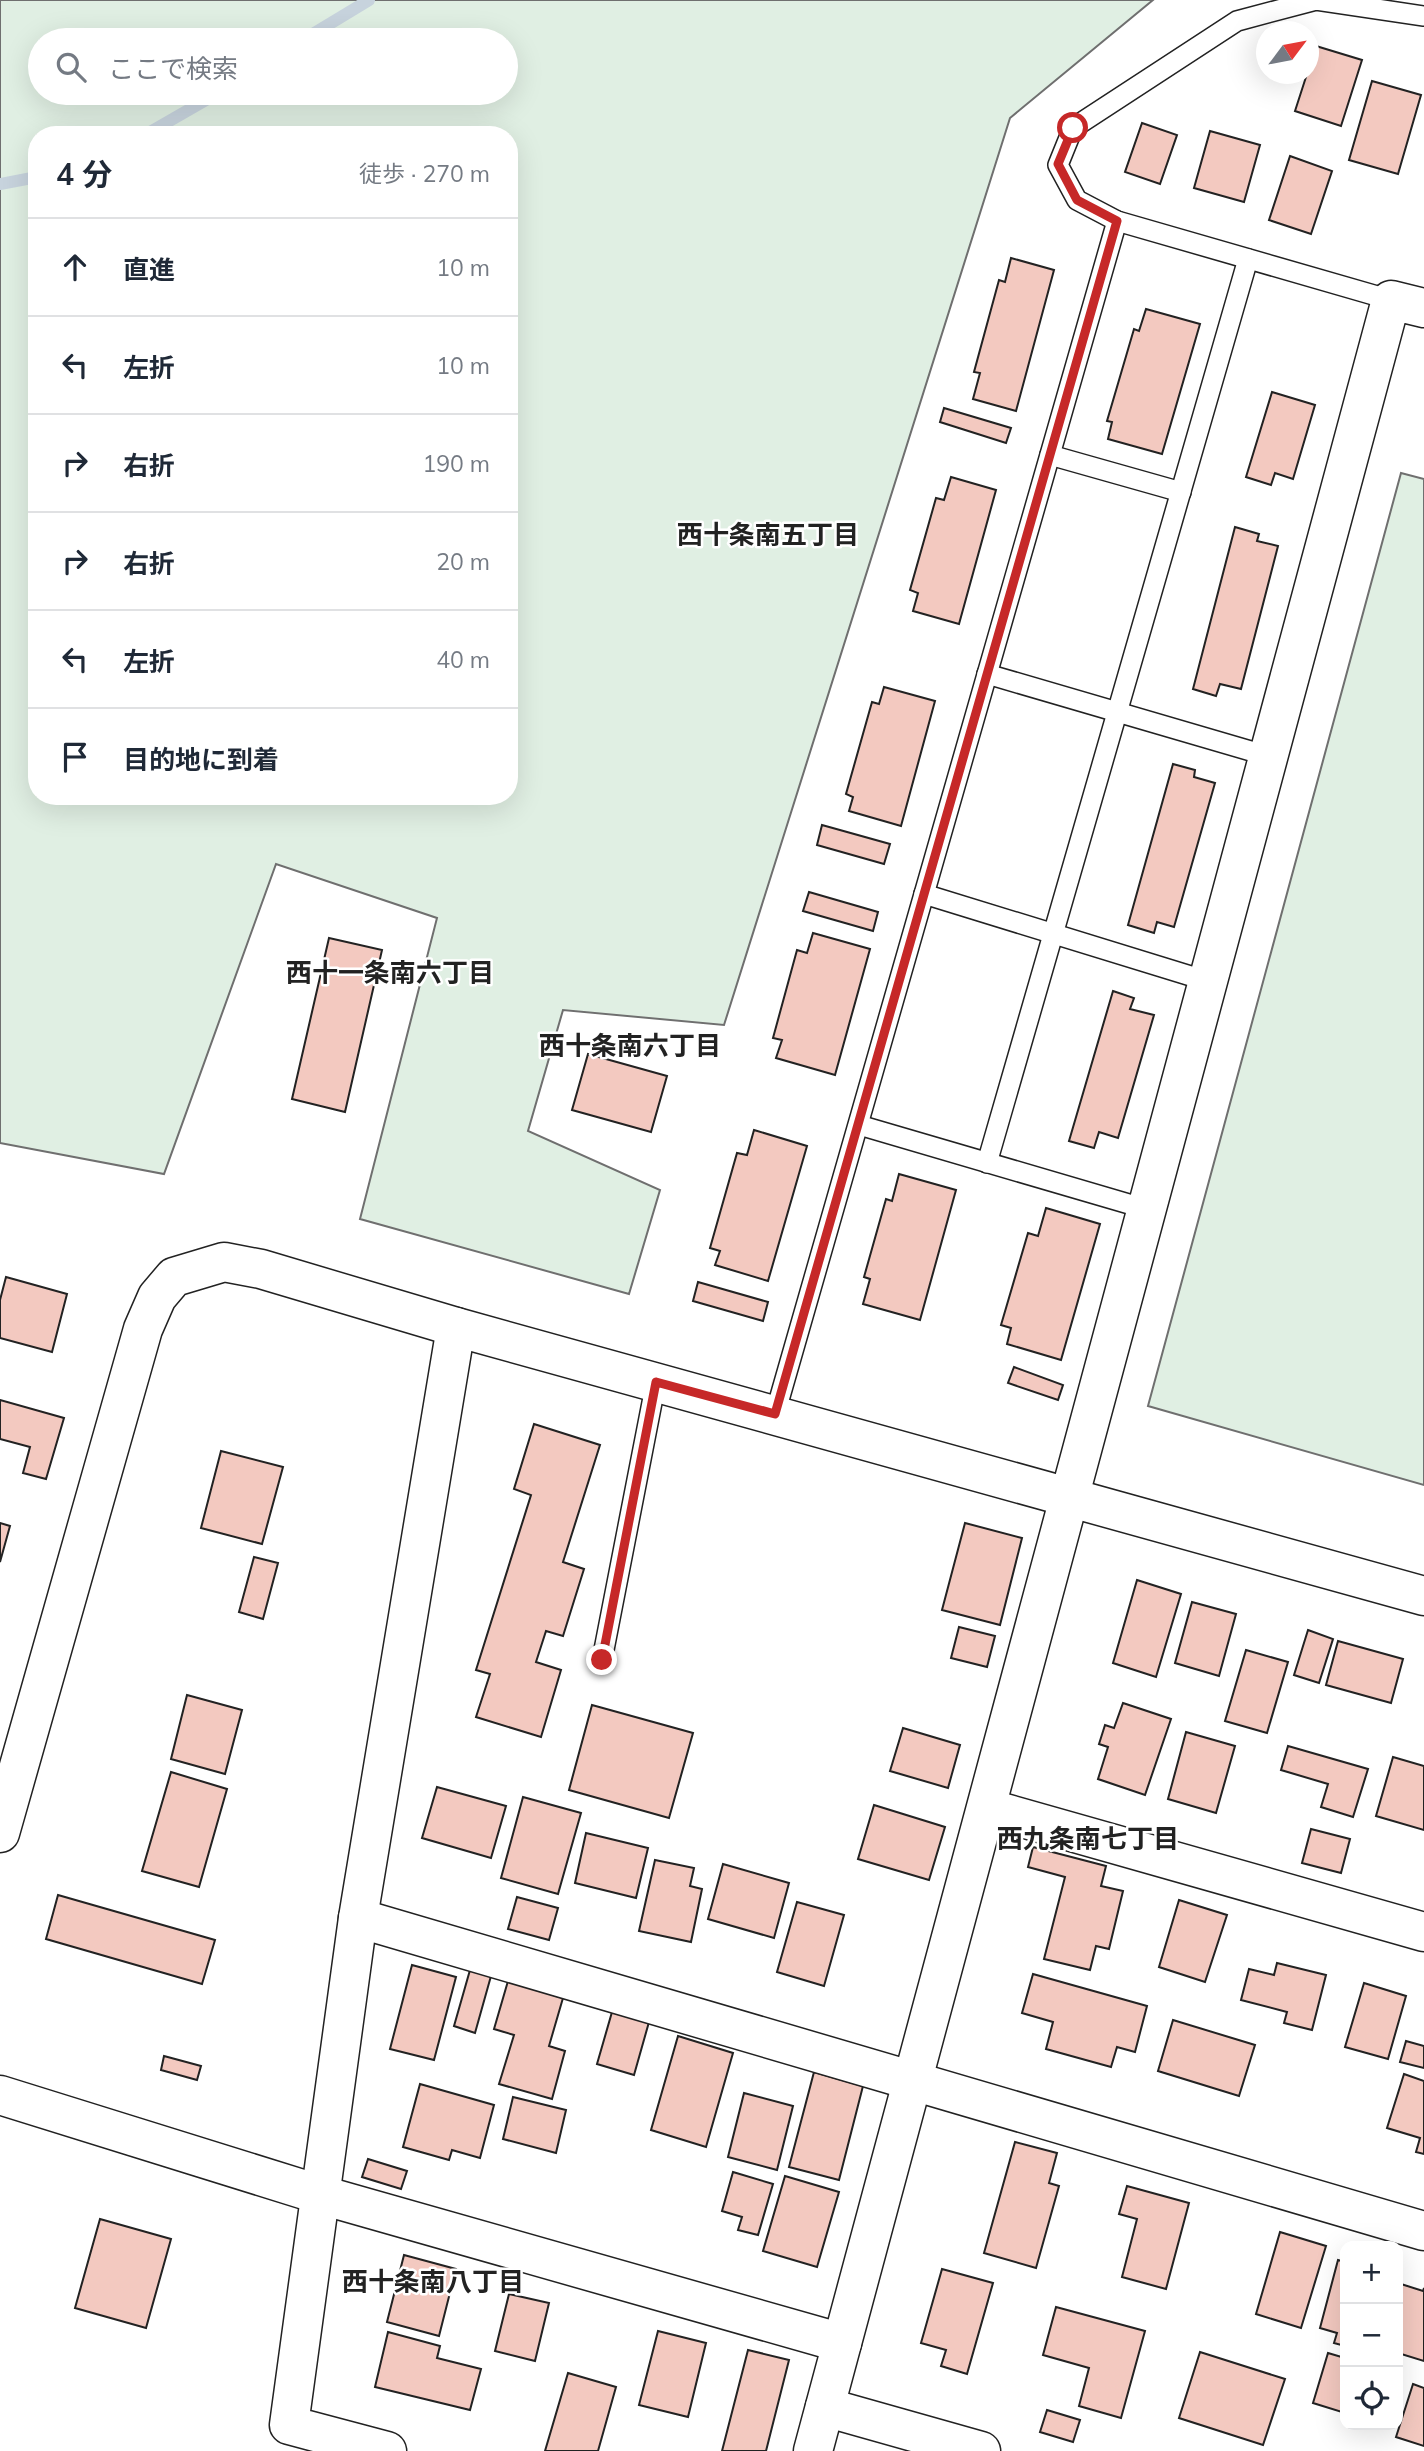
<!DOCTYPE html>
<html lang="ja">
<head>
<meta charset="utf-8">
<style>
  body { margin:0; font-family:Mulish,"Noto Sans JP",sans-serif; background:#f6f6f7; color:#1f2937 }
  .controls { position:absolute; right:21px; bottom:21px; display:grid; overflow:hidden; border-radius:14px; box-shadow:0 7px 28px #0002 }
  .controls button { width:63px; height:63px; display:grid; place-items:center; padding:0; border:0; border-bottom:2px solid #e0e1e3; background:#fff; color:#1f2937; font:35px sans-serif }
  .compass { position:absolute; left:1256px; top:21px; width:63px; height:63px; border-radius:50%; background:#fff; box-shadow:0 7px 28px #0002; rotate:58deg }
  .stop { position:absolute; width:21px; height:21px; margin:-16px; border:5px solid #c62828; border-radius:50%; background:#fff }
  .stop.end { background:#c62828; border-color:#fff; box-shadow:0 2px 7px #0008 }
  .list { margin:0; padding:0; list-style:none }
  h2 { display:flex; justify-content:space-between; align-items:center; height:91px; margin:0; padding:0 28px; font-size:30px }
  h2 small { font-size:23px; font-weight:400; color:#747a83 }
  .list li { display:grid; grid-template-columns:46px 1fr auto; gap:21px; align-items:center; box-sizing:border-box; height:98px; padding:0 28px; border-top:2px solid #e0e1e3 }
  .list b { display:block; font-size:26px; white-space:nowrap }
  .list em { font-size:23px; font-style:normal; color:#747a83 }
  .icon { flex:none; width:38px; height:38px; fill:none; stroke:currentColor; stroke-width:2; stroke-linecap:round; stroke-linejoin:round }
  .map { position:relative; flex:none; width:1424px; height:2451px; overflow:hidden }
  .search { position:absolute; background:#fff; box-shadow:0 7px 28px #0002; left:28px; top:28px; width:490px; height:77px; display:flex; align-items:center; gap:18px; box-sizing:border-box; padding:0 24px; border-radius:38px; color:#747a83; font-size:26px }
  .panel { position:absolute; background:#fff; box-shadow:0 7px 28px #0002; left:28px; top:126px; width:490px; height:679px; border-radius:28px }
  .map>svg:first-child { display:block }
</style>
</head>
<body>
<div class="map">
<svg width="1424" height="2451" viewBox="0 0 1424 2451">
  <rect width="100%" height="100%" fill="#fff"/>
  <g fill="#e0efe3" stroke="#6f6f6f" stroke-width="2" fill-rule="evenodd">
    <path d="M0,0h1153l-143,118 -286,907 -161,-15 -35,121 132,59 -31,104 -269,-75 77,-301 -161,-54 -112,310 -164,-31zM40,40h466v53h-466zM37,135h472v661h-472z"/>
    <path d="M1401,473l23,6v1006l-276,-79z"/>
  </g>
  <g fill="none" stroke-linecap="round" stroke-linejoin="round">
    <g stroke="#c7d3dd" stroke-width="12">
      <path d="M303,40l66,-40"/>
      <path d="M145,135l73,-42"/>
      <path d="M0,184l37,-7"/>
    </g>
  </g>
  <g fill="#f3c9c0" stroke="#222" stroke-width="2">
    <path d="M1316,46l46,14 -21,66 -46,-15z"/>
    <path d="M1372,81l49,14 -23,79 -49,-14z"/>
    <path d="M1142,123l35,12 -17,49 -35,-12z"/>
    <path d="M1210,131l50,14 -16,57 -50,-14z"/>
    <path d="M1290,156l42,15 -21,63 -42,-14z"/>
    <path d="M1011,258l43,12 -38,141 -43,-12 7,-26 -6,-1 25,-92 6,2z"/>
    <path d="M1146,309l54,15 -38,130 -54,-15 4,-17 -5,-1 27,-92 5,2z"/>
    <path d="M1272,392l43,13 -22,74 -18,-6 -4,12 -25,-8z"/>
    <path d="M944,408l67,20 -5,15 -66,-21z"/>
    <path d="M951,477l45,13 -37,134 -46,-13 5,-18 -8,-3 26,-92 8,2z"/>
    <path d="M1235,527l24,7 -2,7 21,5 -37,143 -21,-5 -4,12 -23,-7z"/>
    <path d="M884,687l51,14 -34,125 -52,-15 4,-14 -7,-3 26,-92 7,2z"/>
    <path d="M1173,764l22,6 -1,7 21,6 -41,144 -17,-5 -3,11 -26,-8z"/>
    <path d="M822,825l68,19 -6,20 -67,-19z"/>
    <path d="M809,892l69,20 -5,19 -70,-20z"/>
    <path d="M813,933l57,16 -35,126 -59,-17 6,-18 -9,-2 24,-88 10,3z"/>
    <path d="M329,938l53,12 -37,162 -53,-13z"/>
    <path d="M1113,991l21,7 -4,11 24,6 -36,123 -19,-6 -5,16 -25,-7z"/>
    <path d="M588,1054l79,22 -16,56 -79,-22z"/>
    <path d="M754,1130l53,16 -39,135 -53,-16 5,-14 -10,-3 27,-95 10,2z"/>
    <path d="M899,1174l57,16 -36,130 -57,-16 7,-25 -6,-2 22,-78 6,2z"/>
    <path d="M1046,1208l54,16 -39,136 -54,-16 4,-16 -10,-3 27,-92 10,3z"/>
    <path d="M6,1277l61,17 -15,58 -52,-14v-38z"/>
    <path d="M698,1282l70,20 -5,19 -70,-20z"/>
    <path d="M1014,1367l49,18 -5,15 -50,-17z"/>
    <path d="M0,1400l64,18 -18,61 -23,-6 7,-26 -30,-8z"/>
    <path d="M534,1424l66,21 -37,117 21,7 -21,67 -17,-5 -10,31 25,8 -20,67 -65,-20 14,-43 -14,-4 55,-175 -17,-6z"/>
    <path d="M221,1451l62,16 -21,77 -61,-16z"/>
    <path d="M0,1523l10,3 -10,36z"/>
    <path d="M965,1523l57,15 -22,87 -58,-15z"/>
    <path d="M254,1557l24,6 -15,56 -24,-7z"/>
    <path d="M1137,1580l44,14 -25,83 -43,-14z"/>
    <path d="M1192,1602l44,12 -17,62 -44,-13z"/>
    <path d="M959,1627l36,9 -8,31 -36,-9z"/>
    <path d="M1308,1630l25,9 -14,44 -25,-8z"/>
    <path d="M1338,1641l65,18 -12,44 -65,-18z"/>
    <path d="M1246,1650l42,12 -21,71 -42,-12z"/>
    <path d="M187,1695l55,15 -17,64 -54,-15z"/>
    <path d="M1123,1703l48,16 -26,76 -47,-16 10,-32 -9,-3 6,-19 9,3z"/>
    <path d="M592,1705l101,28 -24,85 -100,-28z"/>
    <path d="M903,1728l57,17 -12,43 -58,-17z"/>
    <path d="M1186,1732l49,14 -19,67 -48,-14z"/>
    <path d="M1288,1746l80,23 -15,48 -32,-10 7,-23 -47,-14z"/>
    <path d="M1393,1757l31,9v64l-48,-14z"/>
    <path d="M171,1772l56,17 -28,98 -57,-16z"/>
    <path d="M437,1787l69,19 -15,52 -69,-20z"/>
    <path d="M523,1797l58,16 -23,81 -57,-16z"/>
    <path d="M874,1805l71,22 -16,53 -71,-21z"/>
    <path d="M1311,1829l39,10 -9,34 -39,-10z"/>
    <path d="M586,1833l62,15 -12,50 -61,-15z"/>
    <path d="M1033,1847l73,19 -5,20 22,5 -14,58 -13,-3 -6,24 -46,-11 21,-82 -37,-10z"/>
    <path d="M655,1860l39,8 -4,18 12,3 -11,53 -52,-11z"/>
    <path d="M723,1864l66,19 -15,55 -66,-19z"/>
    <path d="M58,1895l157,45 -13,44 -156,-45z"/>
    <path d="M517,1897l41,11 -9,32 -41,-11z"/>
    <path d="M1179,1900l48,15 -22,67 -46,-15z"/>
    <path d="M797,1902l47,13 -20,71 -47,-14z"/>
    <path d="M1277,1963l49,12 -14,55 -28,-7 3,-11 -46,-12 8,-31 25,6z"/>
    <path d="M412,1965l44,12 -22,83 -44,-11z"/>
    <path d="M470,1970l21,6 -16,57 -21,-7z"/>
    <path d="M1033,1974l114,32 -12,46 -18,-5 -6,20 -65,-18 7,-27 -31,-9z"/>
    <path d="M508,1981l55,17 -14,48 16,5 -13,48 -53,-15 15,-49 -20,-6z"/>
    <path d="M1364,1983l42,13 -18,63 -43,-12z"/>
    <path d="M612,2012l37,10 -15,53 -37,-11z"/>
    <path d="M1173,2020l82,25 -16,51 -81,-25z"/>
    <path d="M678,2036l55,17 -27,94 -55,-17z"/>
    <path d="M1406,2041l18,5v22l-24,-6z"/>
    <path d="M164,2056l37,10 -4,14 -36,-10z"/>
    <path d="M814,2072l49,14 -24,94 -50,-13z"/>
    <path d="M1404,2074l20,7v73l-8,-2 4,-14 -33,-10z"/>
    <path d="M420,2084l74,21 -14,53 -28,-8 -3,10 -46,-13z"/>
    <path d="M744,2093l49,13 -16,64 -49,-13z"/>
    <path d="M513,2097l53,13 -10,43 -53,-14z"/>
    <path d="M1015,2142l42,11 -8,30 10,3 -23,82 -52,-15z"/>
    <path d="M368,2159l39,12 -6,18 -39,-12z"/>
    <path d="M733,2172l40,12 -15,51 -20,-5 4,-13 -20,-6z"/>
    <path d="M785,2176l54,16 -22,75 -54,-16z"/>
    <path d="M1127,2186l62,17 -23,86 -44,-12 15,-58 -18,-5z"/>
    <path d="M100,2219l71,20 -25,89 -71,-20z"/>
    <path d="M1280,2232l46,14 -25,82 -45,-14z"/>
    <path d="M404,2255l52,14 -17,67 -52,-14z"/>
    <path d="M1338,2260l7,2v84l-11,-3 3,-10 -17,-5z"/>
    <path d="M942,2269l51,14 -26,91 -26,-8 5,-16 -25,-7z"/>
    <path d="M1401,2284l22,7 1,-3v73l-26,-8z"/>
    <path d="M509,2294l40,9 -14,58 -40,-10z"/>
    <path d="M1056,2307l89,24 -24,87 -42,-12 10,-38 -46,-13z"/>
    <path d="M658,2331l48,12 -18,74 -49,-12z"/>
    <path d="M388,2332l52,14 -3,12 44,11 -11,41 -95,-23z"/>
    <path d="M748,2350l41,10 -23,91h-44z"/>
    <path d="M1200,2352l85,27 -22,66 -84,-27z"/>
    <path d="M1328,2353l17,5v55l-32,-10z"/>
    <path d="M568,2373l48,14 -18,64h-53z"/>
    <path d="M1413,2384l11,4v58l-28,-9z"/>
    <path d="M1047,2410l33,10 -7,22 -33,-10z"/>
  </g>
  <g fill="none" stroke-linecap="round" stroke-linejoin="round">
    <g stroke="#222" stroke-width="22">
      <g id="service">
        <path d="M1391,300l-274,-79 -40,-21 -19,-35 15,-37 164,-107 79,-21 108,16"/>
        <path d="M1050,455l131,37"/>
        <path d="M987,674l281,82"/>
        <path d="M924,894l283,87"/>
        <path d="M859,1125l287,84"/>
        <path d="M987,1163l261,-904"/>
        <path d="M775,1414l342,-1193"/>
        <path d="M602,1660l54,-278"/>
      </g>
    </g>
    <g stroke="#222" stroke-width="41">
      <g id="minor">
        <path d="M987,1808l437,124"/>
        <path d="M0,1833l143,-504 14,-32 17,-20 50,-15 37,7 195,58 968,269"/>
        <path d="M358,1918l1066,313"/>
        <path d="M0,2095l318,99 524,149"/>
        <path d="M825,2407l156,44"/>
        <path d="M387,2451l-98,-26 69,-507 98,-591"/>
        <path d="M813,2451l578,-2151 33,8"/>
      </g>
    </g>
    <use href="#service" stroke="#fff" stroke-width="19"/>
    <use href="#minor" stroke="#fff" stroke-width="38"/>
  </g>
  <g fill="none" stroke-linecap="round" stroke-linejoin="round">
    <path stroke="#c62828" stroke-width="9" d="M602,1660l54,-278 119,32 342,-1193 -40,-21 -19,-36 15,-36"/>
  </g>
  <g text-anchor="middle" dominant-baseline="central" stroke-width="5" stroke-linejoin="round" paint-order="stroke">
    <g font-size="26" font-weight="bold" fill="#222" stroke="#fff">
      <text x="768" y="534">西十条南五丁目</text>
      <text x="390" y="972">西十一条南六丁目</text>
      <text x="630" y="1045">西十条南六丁目</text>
      <text x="1088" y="1838">西九条南七丁目</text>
      <text x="433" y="2281">西十条南八丁目</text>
    </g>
  </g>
</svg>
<div class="controls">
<button>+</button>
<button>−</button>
<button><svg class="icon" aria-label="locate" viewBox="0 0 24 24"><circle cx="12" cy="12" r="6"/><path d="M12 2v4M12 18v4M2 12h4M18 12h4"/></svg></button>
</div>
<svg class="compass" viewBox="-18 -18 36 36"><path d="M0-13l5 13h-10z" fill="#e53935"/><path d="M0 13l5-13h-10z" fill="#747a83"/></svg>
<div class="stop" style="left:1073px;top:128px"></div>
<div class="stop end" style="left:602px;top:1660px"></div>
<div class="search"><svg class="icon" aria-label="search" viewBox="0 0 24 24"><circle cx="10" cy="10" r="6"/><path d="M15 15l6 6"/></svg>ここで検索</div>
<section class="panel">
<h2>4 分<small>徒歩 · 270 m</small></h2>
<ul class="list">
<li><svg class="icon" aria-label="ahead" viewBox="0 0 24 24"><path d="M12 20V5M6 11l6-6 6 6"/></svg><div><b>直進</b></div><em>10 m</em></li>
<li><svg class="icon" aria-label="left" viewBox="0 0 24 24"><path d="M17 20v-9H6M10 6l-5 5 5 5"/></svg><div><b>左折</b></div><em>10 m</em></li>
<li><svg class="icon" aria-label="right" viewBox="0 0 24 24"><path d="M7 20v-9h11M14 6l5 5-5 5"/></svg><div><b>右折</b></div><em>190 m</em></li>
<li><svg class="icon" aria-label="right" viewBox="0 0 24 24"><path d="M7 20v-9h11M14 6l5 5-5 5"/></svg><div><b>右折</b></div><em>20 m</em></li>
<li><svg class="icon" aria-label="left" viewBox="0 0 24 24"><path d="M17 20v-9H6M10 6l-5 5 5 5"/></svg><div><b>左折</b></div><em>40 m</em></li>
<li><svg class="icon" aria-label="arrive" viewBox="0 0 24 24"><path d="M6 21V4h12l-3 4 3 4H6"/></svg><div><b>目的地に到着</b></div></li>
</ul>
</section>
</div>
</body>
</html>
